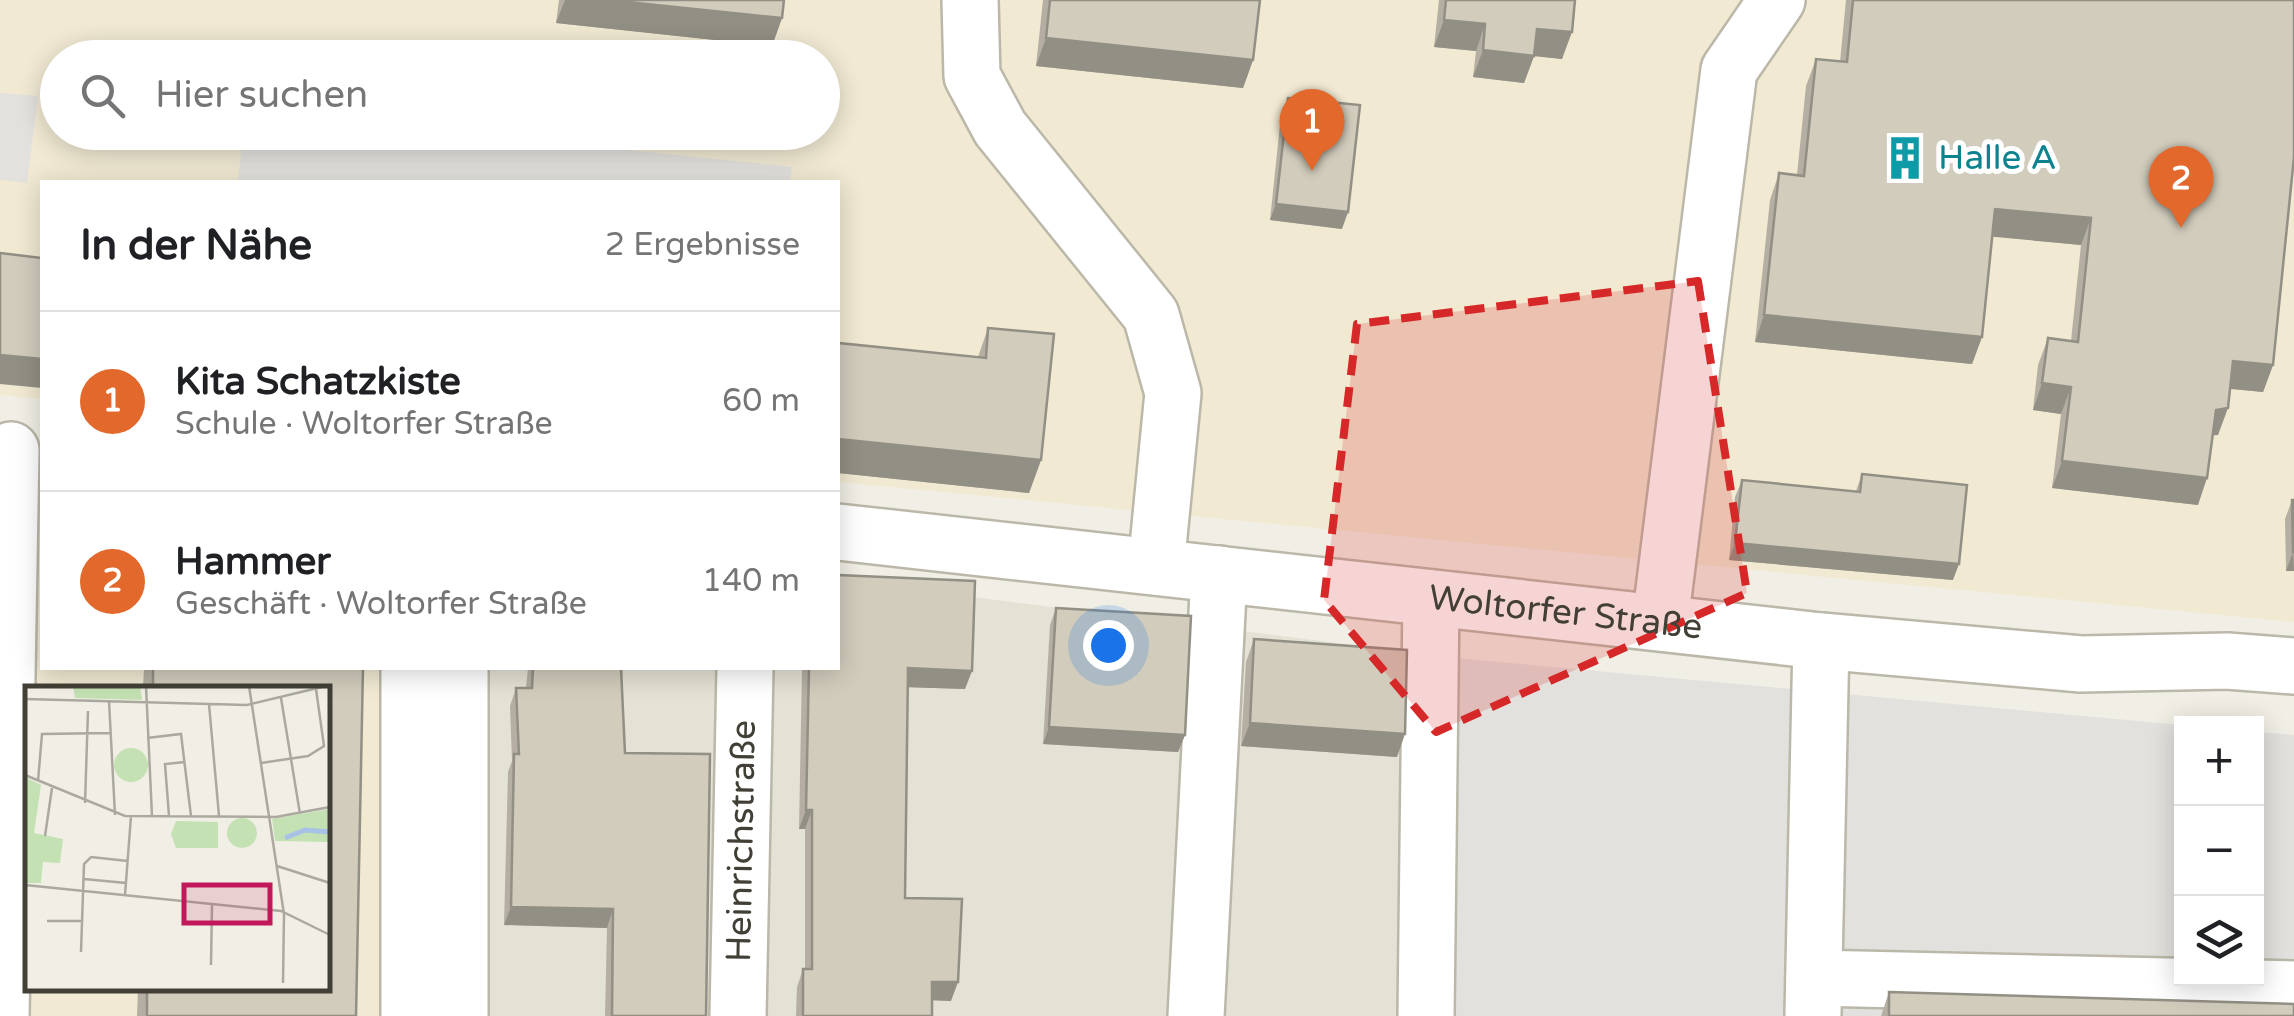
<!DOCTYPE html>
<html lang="de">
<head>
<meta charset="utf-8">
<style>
  body { margin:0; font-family:"Varela Round",sans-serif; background:#f2f2f2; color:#202124 }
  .controls { position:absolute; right:30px; bottom:30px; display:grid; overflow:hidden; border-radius:0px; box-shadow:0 5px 25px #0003 }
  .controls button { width:90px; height:90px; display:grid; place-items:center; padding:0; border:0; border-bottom:2px solid #e0e0e0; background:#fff; color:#202124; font:50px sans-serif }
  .you { position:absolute; left:1108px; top:645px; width:35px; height:35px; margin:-25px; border:8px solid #fff; border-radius:50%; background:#1a73e8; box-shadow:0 0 0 15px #1a73e833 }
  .badge { display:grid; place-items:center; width:65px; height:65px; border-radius:50%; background:#e2682b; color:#fff; font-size:32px; font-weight:700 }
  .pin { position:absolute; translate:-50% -82px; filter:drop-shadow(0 2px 5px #0008) }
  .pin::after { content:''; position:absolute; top:52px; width:35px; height:30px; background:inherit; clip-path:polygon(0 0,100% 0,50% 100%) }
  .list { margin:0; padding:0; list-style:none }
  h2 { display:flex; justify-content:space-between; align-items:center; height:130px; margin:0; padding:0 40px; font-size:42px }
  h2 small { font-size:32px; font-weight:400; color:#757577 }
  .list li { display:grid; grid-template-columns:65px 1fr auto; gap:30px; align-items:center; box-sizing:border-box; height:180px; padding:0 40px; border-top:2px solid #e0e0e0 }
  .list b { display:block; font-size:38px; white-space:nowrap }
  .list p { margin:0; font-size:32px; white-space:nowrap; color:#757577 }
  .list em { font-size:32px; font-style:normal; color:#757577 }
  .icon { flex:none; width:55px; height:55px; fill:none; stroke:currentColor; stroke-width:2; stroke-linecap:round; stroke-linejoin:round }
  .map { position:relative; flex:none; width:2294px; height:1016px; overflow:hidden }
  .search { position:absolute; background:#fff; box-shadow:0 5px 25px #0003; left:40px; top:40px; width:800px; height:110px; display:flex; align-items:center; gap:25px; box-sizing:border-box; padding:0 35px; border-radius:55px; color:#757577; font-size:38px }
  .panel { position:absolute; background:#fff; box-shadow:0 5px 25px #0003; left:40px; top:180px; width:800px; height:490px; border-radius:0px }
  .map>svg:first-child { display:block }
</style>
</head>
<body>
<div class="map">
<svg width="2294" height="1016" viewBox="0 0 2294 1016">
  <rect width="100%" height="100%" fill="#f1efe5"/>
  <path fill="#e4e2d4" d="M838,580l619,78 -12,358h-1024v-348h417z"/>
  <g fill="#f1e9d2" fill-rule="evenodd">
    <path d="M0,0h2294v622l-1456,-140v-300h-796v217l-42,-4zM58,58h764v74h-764z"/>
    <path d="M0,491l42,4v173h379v348h-421zM28,688h300v300h-300z"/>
  </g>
  <g fill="#e2e1dd">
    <path d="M0,93l38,3 -11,87 -27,-3z"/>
    <path d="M243,132l223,1 326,34 -2,15h-552z"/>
    <path d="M1457,658l724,67 1,253h74l1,-246 37,3v281h-849z"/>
  </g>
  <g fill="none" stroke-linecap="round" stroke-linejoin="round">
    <g stroke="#bbb8a9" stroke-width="60">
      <g id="minor">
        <path d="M970,0l2,76 28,52 151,187 22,78 -17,174"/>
        <path id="s1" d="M838,532l983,109 260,23 146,-3 67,5"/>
        <path d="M1660,622l69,-552 48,-70"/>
        <path d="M409,668v348"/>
        <path d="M460,668v348"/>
        <path d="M1814,978l480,11"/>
        <path d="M1813,1013l8,-372"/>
        <path d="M1,1016l10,-566"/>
        <path id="s2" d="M738,1016l7,-348"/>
        <path d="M1196,1016l23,-442"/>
        <path d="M1426,1016l5,-418"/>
      </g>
    </g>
    <use href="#minor" stroke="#fff" stroke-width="55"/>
  </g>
  <g fill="#b4afa2">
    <path d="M559,0h225l-2,18 -10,28 -216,-23z"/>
    <path d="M1043,0h217l-7,60 -10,28 -207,-22z"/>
    <path d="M1439,0h136l-13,59 -28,-3 -10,27 -51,-6 3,-26 -42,-4z"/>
    <path d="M1846,0h448l-21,365 -10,27 -33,-3 -12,46h-6l-14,70 -146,-17 9,-74 -28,-4 5,-45 10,-27 23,3 10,-96 -89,-9 -10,101 -10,27 -217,-22 15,-142 9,-27 18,2 9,-89 10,-27 24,3z"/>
    <path d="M1288,98l54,131 -72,-9 11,-105z"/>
    <path d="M988,328l53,132 -12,33 -191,-20v-130l140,14z"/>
    <path d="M1862,474l91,106 -224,-20 6,-63 7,-17 114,11z"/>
    <path d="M2292,500h2v71h-8l-1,-52z"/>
    <path d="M1056,608l129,127 -7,17 -135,-8 7,-119z"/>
    <path d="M1254,639l143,118 -156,-11 5,-84z"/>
    <path d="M144,668h219l-7,348h-219l1,-28h190v-300h-185z"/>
    <path d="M528,668h93l4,85 81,263h-101l2,-88 -103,-3 4,-153 4,-11 -2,-55 6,-18h10z"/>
    <path d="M802,668h36l127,21 -57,-2 -3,211 46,103 -19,-1v16h-136l1,-29 6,-18h2v-140h-6z"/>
    <path d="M1889,992l405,24h-413z"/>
  </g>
  <g fill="#928f84">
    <path d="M565,0h43l174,18 -10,28 -216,-23z"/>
    <path d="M1444,20l41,4 -9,27 -42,-4z"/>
    <path d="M1537,29l35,3 -10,27 -28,-3 -10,27 -51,-6 10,-27z"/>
    <path d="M1046,38l207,22 -10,28 -207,-22z"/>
    <path d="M1276,204l72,8 -6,17 -72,-9z"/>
    <path d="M1995,209l96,9 -10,27 -96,-9z"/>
    <path d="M1764,315l218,22 -10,27 -217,-22z"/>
    <path d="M0,355l42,4v29l-42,-4z"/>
    <path d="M2233,361l40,4 -10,27 -40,-4z"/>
    <path d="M2042,383l29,4 -10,27 -28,-4z"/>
    <path d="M2228,408l-10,27 -12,1 10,-26z"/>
    <path d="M838,439l203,21 -12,33 -191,-20z"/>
    <path d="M2062,461l145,17 -9,27 -146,-17z"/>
    <path d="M1735,543l224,21 -6,16 -224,-20z"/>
    <path d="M2293,552l1,19h-8z"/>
    <path d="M908,668l64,3 -7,18 -64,-2z"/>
    <path d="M1250,723l155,11 -8,23 -156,-11z"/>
    <path d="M1049,727l136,8 -7,17 -135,-8z"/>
    <path d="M806,810h6l-7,19h-6z"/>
    <path d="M511,907l102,2 -6,19 -103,-3z"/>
    <path d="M932,982h26l-7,19 -26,-1z"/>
  </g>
  <g fill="#d1ccbc" stroke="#928f84" stroke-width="2.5">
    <path d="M608,0h176l-2,18z"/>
    <path d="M1050,0h210l-7,60 -207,-22z"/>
    <path d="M1446,0h129l-3,32 -35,-3 -3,27 -51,-6 2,-26 -41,-4z"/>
    <path d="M1853,0h441v157l-21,208 -40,-4 -5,47 -12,2 -9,68 -145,-17 9,-74 -29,-4 6,-45 30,4 13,-124 -96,-9 -13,128 -218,-22 15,-142 25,3 12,-117 31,3z"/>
    <path d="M1288,98l72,7 -12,107 -72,-8z"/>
    <path d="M0,253l42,5v101l-42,-4z"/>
    <path d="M988,328l66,6 -13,126 -203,-21v-96l148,15z"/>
    <path d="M1862,474l105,11 -8,79 -224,-21 7,-63 118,12z"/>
    <path d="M2292,500h2v52h-1z"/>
    <path d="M838,575l137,6 -3,90 -64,-3 -3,230 57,1 -4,83h-26v34h-129v-47h9v-159h-6l3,-142h29z"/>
    <path d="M1056,608l135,8 -6,119 -136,-8z"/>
    <path d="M1254,639l153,11 -2,84 -155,-11z"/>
    <path d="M153,668h210l-7,348h-209v-28h181v-300h-175z"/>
    <path d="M533,668h88l4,85 85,1 -4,262h-94l1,-107 -102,-2 3,-153h5l-3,-66h16z"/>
    <path d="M1889,992l405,12v12h-405z"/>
  </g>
  <path fill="#d62828" fill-opacity="0.2" stroke="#d62828" stroke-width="8" stroke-dasharray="20 12" stroke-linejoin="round" d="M1698,281l49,312 -311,139 -112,-132 33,-276z"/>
  <defs>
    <g id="building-bare" transform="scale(3.45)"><path d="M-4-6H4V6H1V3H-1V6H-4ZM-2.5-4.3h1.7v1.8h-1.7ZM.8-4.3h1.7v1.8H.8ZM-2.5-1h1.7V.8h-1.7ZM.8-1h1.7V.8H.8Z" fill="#0f9aa8" stroke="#fff" stroke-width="2.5" paint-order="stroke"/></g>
  </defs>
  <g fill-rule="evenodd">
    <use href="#building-bare" x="1905" y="158"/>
  </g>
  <g text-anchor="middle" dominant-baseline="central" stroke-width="10" stroke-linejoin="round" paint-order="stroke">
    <g font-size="35" fill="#0d838f" stroke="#fff" text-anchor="start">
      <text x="1938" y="158">Halle A</text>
    </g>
    <g font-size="35" fill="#424036" stroke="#fff">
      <text stroke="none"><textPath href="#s1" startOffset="732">Woltorfer Straße</textPath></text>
      <text stroke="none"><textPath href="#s2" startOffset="175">Heinrichstraße</textPath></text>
    </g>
  </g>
  <g transform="translate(25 686)">
    <rect width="305" height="305" fill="#f1efe5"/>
    <path d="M48,0h67l2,14 -67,-2zM89 79a17 17 0 1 1 34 0a17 17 0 1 1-34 0ZM0,91l16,8 -7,48 29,6 -3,24 -17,-1 -2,21h-16zM305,123v33l-55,-1 -3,-22zM202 147a15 15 0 1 1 30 0a15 15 0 1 1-30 0ZM151,135l42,1v26h-42l-5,-14z" fill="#c3e1b2"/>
    <path fill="none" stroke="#a8c2e7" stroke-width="5" d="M260,152l20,-8 25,2"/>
    <path fill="none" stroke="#aba99f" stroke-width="2.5" d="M121,0l6,130M224,0l35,228 -1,69M256,12l19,116M0,13l222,6 79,-19M84,15l6,114M184,18l10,112M122,52l34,-4 10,82M236,77l47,-7 16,-10 -8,-57M0,89l100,41 151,1 54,-10M13,95l4,-47 69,-1M60,117l3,-92M144,130l-4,-52 20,-2M20,150l7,-48M252,180l53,17M59,193l42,4M0,199l256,26 49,24M100,209l6,-79M22,235h35M56,266l3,-88 7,-7 37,4M186,279l1,-61"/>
    <path fill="#c2185b" fill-opacity="0.15" stroke="#c2185b" stroke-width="5" d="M159,199h86v38h-86z"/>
    <rect width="305" height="305" fill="none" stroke="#424036" stroke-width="5"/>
  </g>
</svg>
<div class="controls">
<button>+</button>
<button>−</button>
<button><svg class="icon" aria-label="layers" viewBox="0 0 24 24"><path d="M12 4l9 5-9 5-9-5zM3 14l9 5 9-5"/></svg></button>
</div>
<div class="you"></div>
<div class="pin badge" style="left:1312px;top:171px">1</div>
<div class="pin badge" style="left:2181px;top:228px">2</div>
<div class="search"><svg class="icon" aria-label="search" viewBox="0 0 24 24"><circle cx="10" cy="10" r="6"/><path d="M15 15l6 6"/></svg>Hier suchen</div>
<section class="panel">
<h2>In der Nähe<small>2 Ergebnisse</small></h2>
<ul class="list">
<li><span class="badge">1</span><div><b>Kita Schatzkiste</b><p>Schule · Woltorfer Straße</p></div><em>60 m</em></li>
<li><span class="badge">2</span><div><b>Hammer</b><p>Geschäft · Woltorfer Straße</p></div><em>140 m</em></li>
</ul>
</section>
</div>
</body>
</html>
